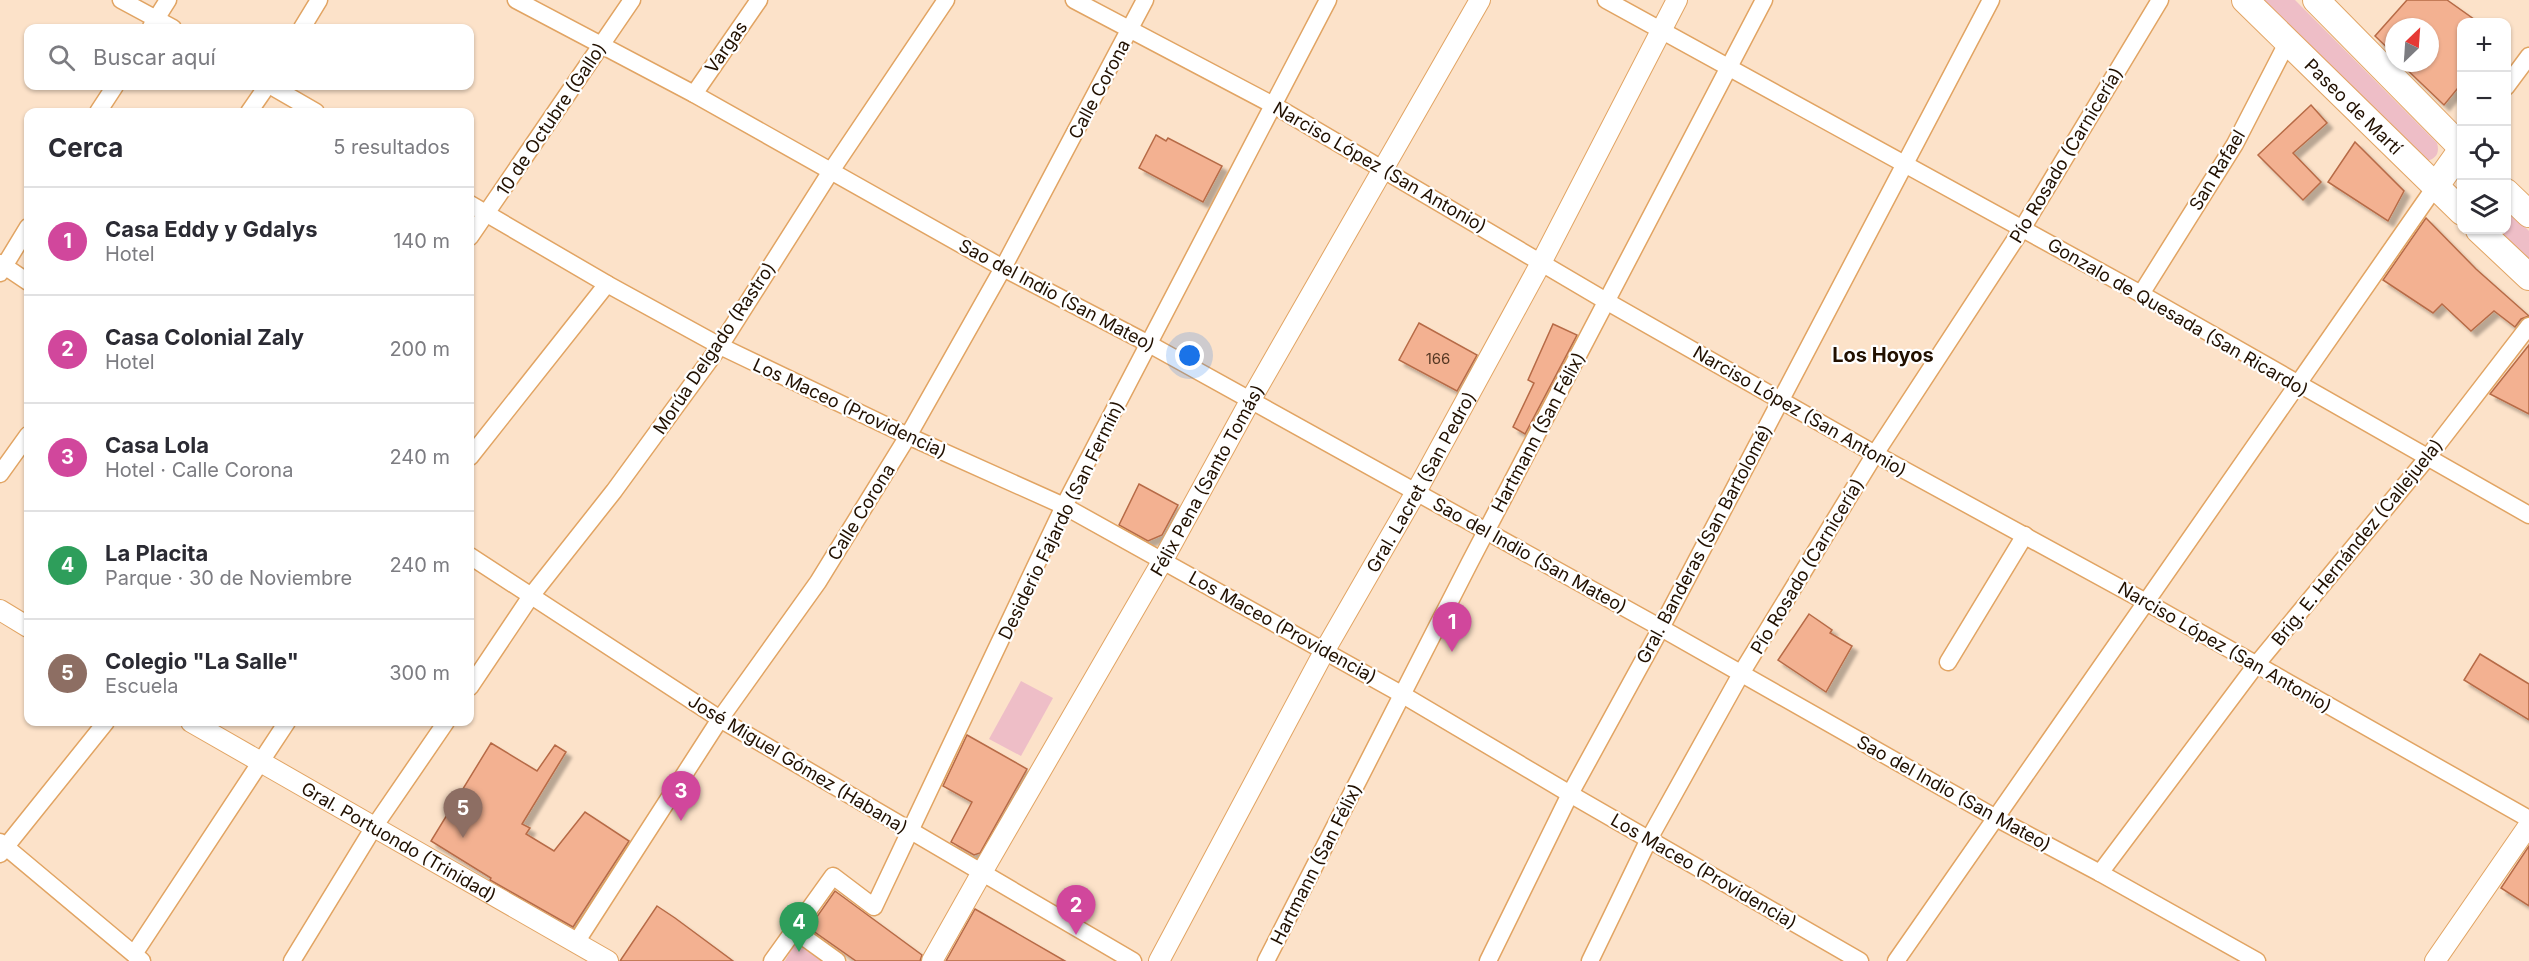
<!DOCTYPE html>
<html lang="es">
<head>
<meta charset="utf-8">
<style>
  body { margin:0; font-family:Inter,sans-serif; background:#f2f2f3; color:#2b2b33 }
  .controls { position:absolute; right:18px; top:18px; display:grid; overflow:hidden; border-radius:12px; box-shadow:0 2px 4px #0004 }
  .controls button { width:54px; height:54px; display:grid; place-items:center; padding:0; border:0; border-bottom:2px solid #e1e1e2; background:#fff; color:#2b2b33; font:30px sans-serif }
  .compass { position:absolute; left:2385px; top:18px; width:54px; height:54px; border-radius:50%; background:#fff; box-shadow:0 2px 4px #0004; rotate:25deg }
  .you { position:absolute; left:1190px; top:356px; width:21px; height:21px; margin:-15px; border:4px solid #fff; border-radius:50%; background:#1a73e8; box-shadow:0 0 0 9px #1a73e833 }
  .badge { display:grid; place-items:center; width:39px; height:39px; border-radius:50%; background:#db2777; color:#fff; font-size:20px; font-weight:700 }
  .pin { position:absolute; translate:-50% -50px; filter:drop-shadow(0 2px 3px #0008) }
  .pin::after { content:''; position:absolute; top:32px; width:21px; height:18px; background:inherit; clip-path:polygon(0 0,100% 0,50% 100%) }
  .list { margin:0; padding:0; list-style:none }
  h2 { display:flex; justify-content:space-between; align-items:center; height:78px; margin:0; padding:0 24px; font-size:26px }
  h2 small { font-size:20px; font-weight:400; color:#7c7c81 }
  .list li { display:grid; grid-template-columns:39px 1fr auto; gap:18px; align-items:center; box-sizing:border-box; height:108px; padding:0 24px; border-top:2px solid #e1e1e2 }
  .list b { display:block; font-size:22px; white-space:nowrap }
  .list p { margin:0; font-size:20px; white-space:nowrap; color:#7c7c81 }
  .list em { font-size:20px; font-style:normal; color:#7c7c81 }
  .icon { flex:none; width:33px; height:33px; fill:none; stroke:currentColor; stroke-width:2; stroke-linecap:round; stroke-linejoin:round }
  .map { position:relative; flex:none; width:2529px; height:961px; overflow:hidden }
  .search { position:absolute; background:#fff; box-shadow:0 2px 4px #0004; left:24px; top:24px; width:450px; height:66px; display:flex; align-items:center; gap:15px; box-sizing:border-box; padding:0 21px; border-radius:12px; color:#7c7c81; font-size:22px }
  .panel { position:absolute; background:#fff; box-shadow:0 2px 4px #0004; left:24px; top:108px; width:450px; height:618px; border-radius:12px }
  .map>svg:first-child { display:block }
</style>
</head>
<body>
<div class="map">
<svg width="2529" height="961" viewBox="0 0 2529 961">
  <defs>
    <filter id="shadow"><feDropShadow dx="5.5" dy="5.5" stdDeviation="1.5" flood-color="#0004"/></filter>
  </defs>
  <rect width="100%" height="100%" fill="#fce2c9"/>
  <g fill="#eebec7">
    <path d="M2259,0h36l142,143c3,10 -1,16 -11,18z"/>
    <path d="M2507,209l22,22v35l-37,-36h14z"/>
    <path d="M1021,681l32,17 -32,58 -32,-17z"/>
    <path d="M795,943l27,18h-37z"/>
  </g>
  <g fill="#f3b191" stroke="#b76b46" stroke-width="1.5" filter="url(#shadow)">
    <path d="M2407,0h40l31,22h-16v61l-18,22 -44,-42h30v-36h-36v27l-19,-18z"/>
    <path d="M2311,105l16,18 -34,30 28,29 -18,18 -45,-45z"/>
    <path d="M1156,135l10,6 2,-3 54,28 -19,36 -64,-34z"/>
    <path d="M2355,142l49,49 -16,30 -60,-39z"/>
    <path d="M2426,218l50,51 53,47 -8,3 -6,8 -21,-16 -23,20 -29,-27 -9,9 -50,-33z"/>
    <path d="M1419,323l58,32 -20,36 -58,-31z"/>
    <path d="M1553,324l24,11 -52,99 -12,-7 21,-44 -6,-3z"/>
    <path d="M2529,345v69l-39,-20z"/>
    <path d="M1139,484l39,21 -16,30 -14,6 -29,-16z"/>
    <path d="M1809,614l23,16 -2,3 22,13 -26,46 -48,-32z"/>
    <path d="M2480,654l49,30v36l-65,-40z"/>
    <path d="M967,735l60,34 -47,84 -6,2 -23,-13 21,-40 -29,-16z"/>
    <path d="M491,743l46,28 18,-26 11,7 -44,72 8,4 -4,6 28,17 31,-39 44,29 -56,86 -83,-47 1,-2 -60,-37z"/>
    <path d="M2529,846v60l-28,-18z"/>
    <path d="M835,891l87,64 -2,6h-64l-47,-33z"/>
    <path d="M657,906l18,12 58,43h-113z"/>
    <path d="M975,909l90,52h-119z"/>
  </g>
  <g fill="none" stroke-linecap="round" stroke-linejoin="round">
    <g stroke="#e1a463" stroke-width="19">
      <g id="minor">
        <path d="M121,0l52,28"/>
        <path d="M516,0l178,94 309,174 146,76 512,284 335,190 104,55 157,88"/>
        <path d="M1074,0l201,106 331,195 269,153 271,148 383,217"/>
        <path d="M1606,0l535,294 388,221"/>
        <path d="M151,27l17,-27"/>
        <path d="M302,28l17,-28"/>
        <path d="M271,86l45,26"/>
        <path d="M2506,87l23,-31"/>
        <path d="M694,94l65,-94"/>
        <path d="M98,112l17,-26"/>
        <path d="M249,112l18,-26"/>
        <path d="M470,204l137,80 113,62 188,90 156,70 339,189 167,99 290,167"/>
        <path d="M470,237l162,-237"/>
        <path d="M0,263l28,19"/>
        <path d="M0,273l28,-46"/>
        <path d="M2141,294l94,-150 52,-101"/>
        <path d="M470,457l137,-173"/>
        <path d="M0,474l28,-39"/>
        <path d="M470,556l250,163 413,242"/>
        <path d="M1948,662l77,-127"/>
        <path d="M470,687l61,-91 83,-105 106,-145 111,-175 115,-171"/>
        <path d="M0,842l142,119"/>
        <path d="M0,854l106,-132"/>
        <path d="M2100,873l156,-208 172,-208 101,-131"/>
        <path d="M794,930l43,31"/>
        <path d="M577,941l143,-222 98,-137 90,-146 95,-168 142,-268"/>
        <path d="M134,954l153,-232"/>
        <path d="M292,961l82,-134 72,-105"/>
        <path d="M772,961l61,-85 41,31 190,-401 264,-506"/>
        <path d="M1266,961l204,-399 294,-562"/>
        <path d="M1488,961l82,-167 91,-166 330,-628"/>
        <path d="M1590,961l59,-122 93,-167 133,-218 147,-225 138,-229"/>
        <path d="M1896,961l539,-774"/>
      </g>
    </g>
    <g stroke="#e1a463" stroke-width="22">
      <g id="tertiary">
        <path d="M0,610l28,17"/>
        <path id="s1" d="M191,722l417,239"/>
        <path id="s2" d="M932,961l49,-87 182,-314 87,-159 230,-401"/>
        <path id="s3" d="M1159,961l166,-311 91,-158 126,-231 135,-261"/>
        <path d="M2435,961l94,-136"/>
      </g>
    </g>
    <g stroke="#e1a463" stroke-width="28">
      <g id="primary">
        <path id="s4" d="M2245,0l217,212"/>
        <path d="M2316,0l146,148"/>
        <path d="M2435,187l27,-38"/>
        <path d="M2506,192l23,22"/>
        <path d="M2479,230l50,47"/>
      </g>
    </g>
    <use href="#minor" stroke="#fff" stroke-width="16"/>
    <use href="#tertiary" stroke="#fff" stroke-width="20"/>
    <use href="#primary" stroke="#fff" stroke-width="26"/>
  </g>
  <g text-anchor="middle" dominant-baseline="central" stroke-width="4.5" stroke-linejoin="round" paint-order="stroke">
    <g font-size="15" fill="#563824">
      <text x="1438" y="358">166</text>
    </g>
    <g font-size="18" fill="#211000" stroke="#fff">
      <text transform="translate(726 47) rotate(-55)">Vargas</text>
      <text transform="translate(1099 89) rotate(-62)">Calle Corona</text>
      <text stroke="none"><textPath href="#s4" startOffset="152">Paseo de Martí</textPath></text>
      <text transform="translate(551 119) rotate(-56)">10 de Octubre (Gallo)</text>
      <text transform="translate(2066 155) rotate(-59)">Pío Rosado (Carnicería)</text>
      <text transform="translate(1380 167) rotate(30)">Narciso López (San Antonio)</text>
      <text transform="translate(2217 170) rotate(-59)">San Rafael</text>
      <text transform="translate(1057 295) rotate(28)">Sao del Indio (San Mateo)</text>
      <text transform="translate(2178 317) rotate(30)">Gonzalo de Quesada (San Ricardo)</text>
      <text transform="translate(714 348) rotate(-56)">Morúa Delgado (Rastro)</text>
      <text transform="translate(850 408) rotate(25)">Los Maceo (Providencia)</text>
      <text transform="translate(1800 411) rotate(30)">Narciso López (San Antonio)</text>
      <text transform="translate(1538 432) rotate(-62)">Hartmann (San Félix)</text>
      <text stroke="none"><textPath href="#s2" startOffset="554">Félix Pena (Santo Tomás)</textPath></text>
      <text stroke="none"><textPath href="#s3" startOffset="546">Gral. Lacret (San Pedro)</textPath></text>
      <text transform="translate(861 512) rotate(-58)">Calle Corona</text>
      <text transform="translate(1061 520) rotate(-64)">Desiderio Fajardo (San Fermín)</text>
      <text transform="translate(2357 542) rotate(-51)">Brig. E. Hernández (Callejuela)</text>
      <text transform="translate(1704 544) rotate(-62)">Gral. Banderas (San Bartolomé)</text>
      <text transform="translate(1530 555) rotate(29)">Sao del Indio (San Mateo)</text>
      <text transform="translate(1807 566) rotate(-59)">Pío Rosado (Carnicería)</text>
      <text transform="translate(1283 627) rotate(29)">Los Maceo (Providencia)</text>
      <text transform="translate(2225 647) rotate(30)">Narciso López (San Antonio)</text>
      <text transform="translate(798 764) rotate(31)">José Miguel Gómez (Habana)</text>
      <text transform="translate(1954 793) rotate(29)">Sao del Indio (San Mateo)</text>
      <text stroke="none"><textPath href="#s1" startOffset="240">Gral. Portuondo (Trinidad)</textPath></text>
      <text transform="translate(1316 864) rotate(-63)">Hartmann (San Félix)</text>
      <text transform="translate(1704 871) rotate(30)">Los Maceo (Providencia)</text>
    </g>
    <g font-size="20" font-weight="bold" fill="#211000" stroke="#fff">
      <text x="1883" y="355">Los Hoyos</text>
    </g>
  </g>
</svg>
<div class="controls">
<button>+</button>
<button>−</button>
<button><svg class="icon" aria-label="locate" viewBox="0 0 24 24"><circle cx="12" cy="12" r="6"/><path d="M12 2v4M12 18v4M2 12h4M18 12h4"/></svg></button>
<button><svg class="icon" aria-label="layers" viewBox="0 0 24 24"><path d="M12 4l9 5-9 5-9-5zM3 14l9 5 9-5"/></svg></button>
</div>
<svg class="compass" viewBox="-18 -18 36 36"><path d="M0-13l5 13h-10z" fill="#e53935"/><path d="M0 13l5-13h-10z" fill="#7c7c81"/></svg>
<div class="you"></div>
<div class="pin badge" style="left:1452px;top:652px;background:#d1479c">1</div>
<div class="pin badge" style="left:1076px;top:935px;background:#d1479c">2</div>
<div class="pin badge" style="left:681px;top:821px;background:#d1479c">3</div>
<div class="pin badge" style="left:799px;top:952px;background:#2e9e5b">4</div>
<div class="pin badge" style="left:463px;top:838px;background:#8d6e63">5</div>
<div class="search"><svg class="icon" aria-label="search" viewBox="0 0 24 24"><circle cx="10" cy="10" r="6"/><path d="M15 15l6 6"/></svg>Buscar aquí</div>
<section class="panel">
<h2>Cerca<small>5 resultados</small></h2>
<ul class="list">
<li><span class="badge" style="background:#d1479c">1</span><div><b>Casa Eddy y Gdalys</b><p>Hotel</p></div><em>140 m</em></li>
<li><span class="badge" style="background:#d1479c">2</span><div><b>Casa Colonial Zaly</b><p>Hotel</p></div><em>200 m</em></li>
<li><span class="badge" style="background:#d1479c">3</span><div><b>Casa Lola</b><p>Hotel · Calle Corona</p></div><em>240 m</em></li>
<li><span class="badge" style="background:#2e9e5b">4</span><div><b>La Placita</b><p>Parque · 30 de Noviembre</p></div><em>240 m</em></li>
<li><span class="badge" style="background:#8d6e63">5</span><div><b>Colegio &quot;La Salle&quot;</b><p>Escuela</p></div><em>300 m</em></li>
</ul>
</section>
</div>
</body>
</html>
